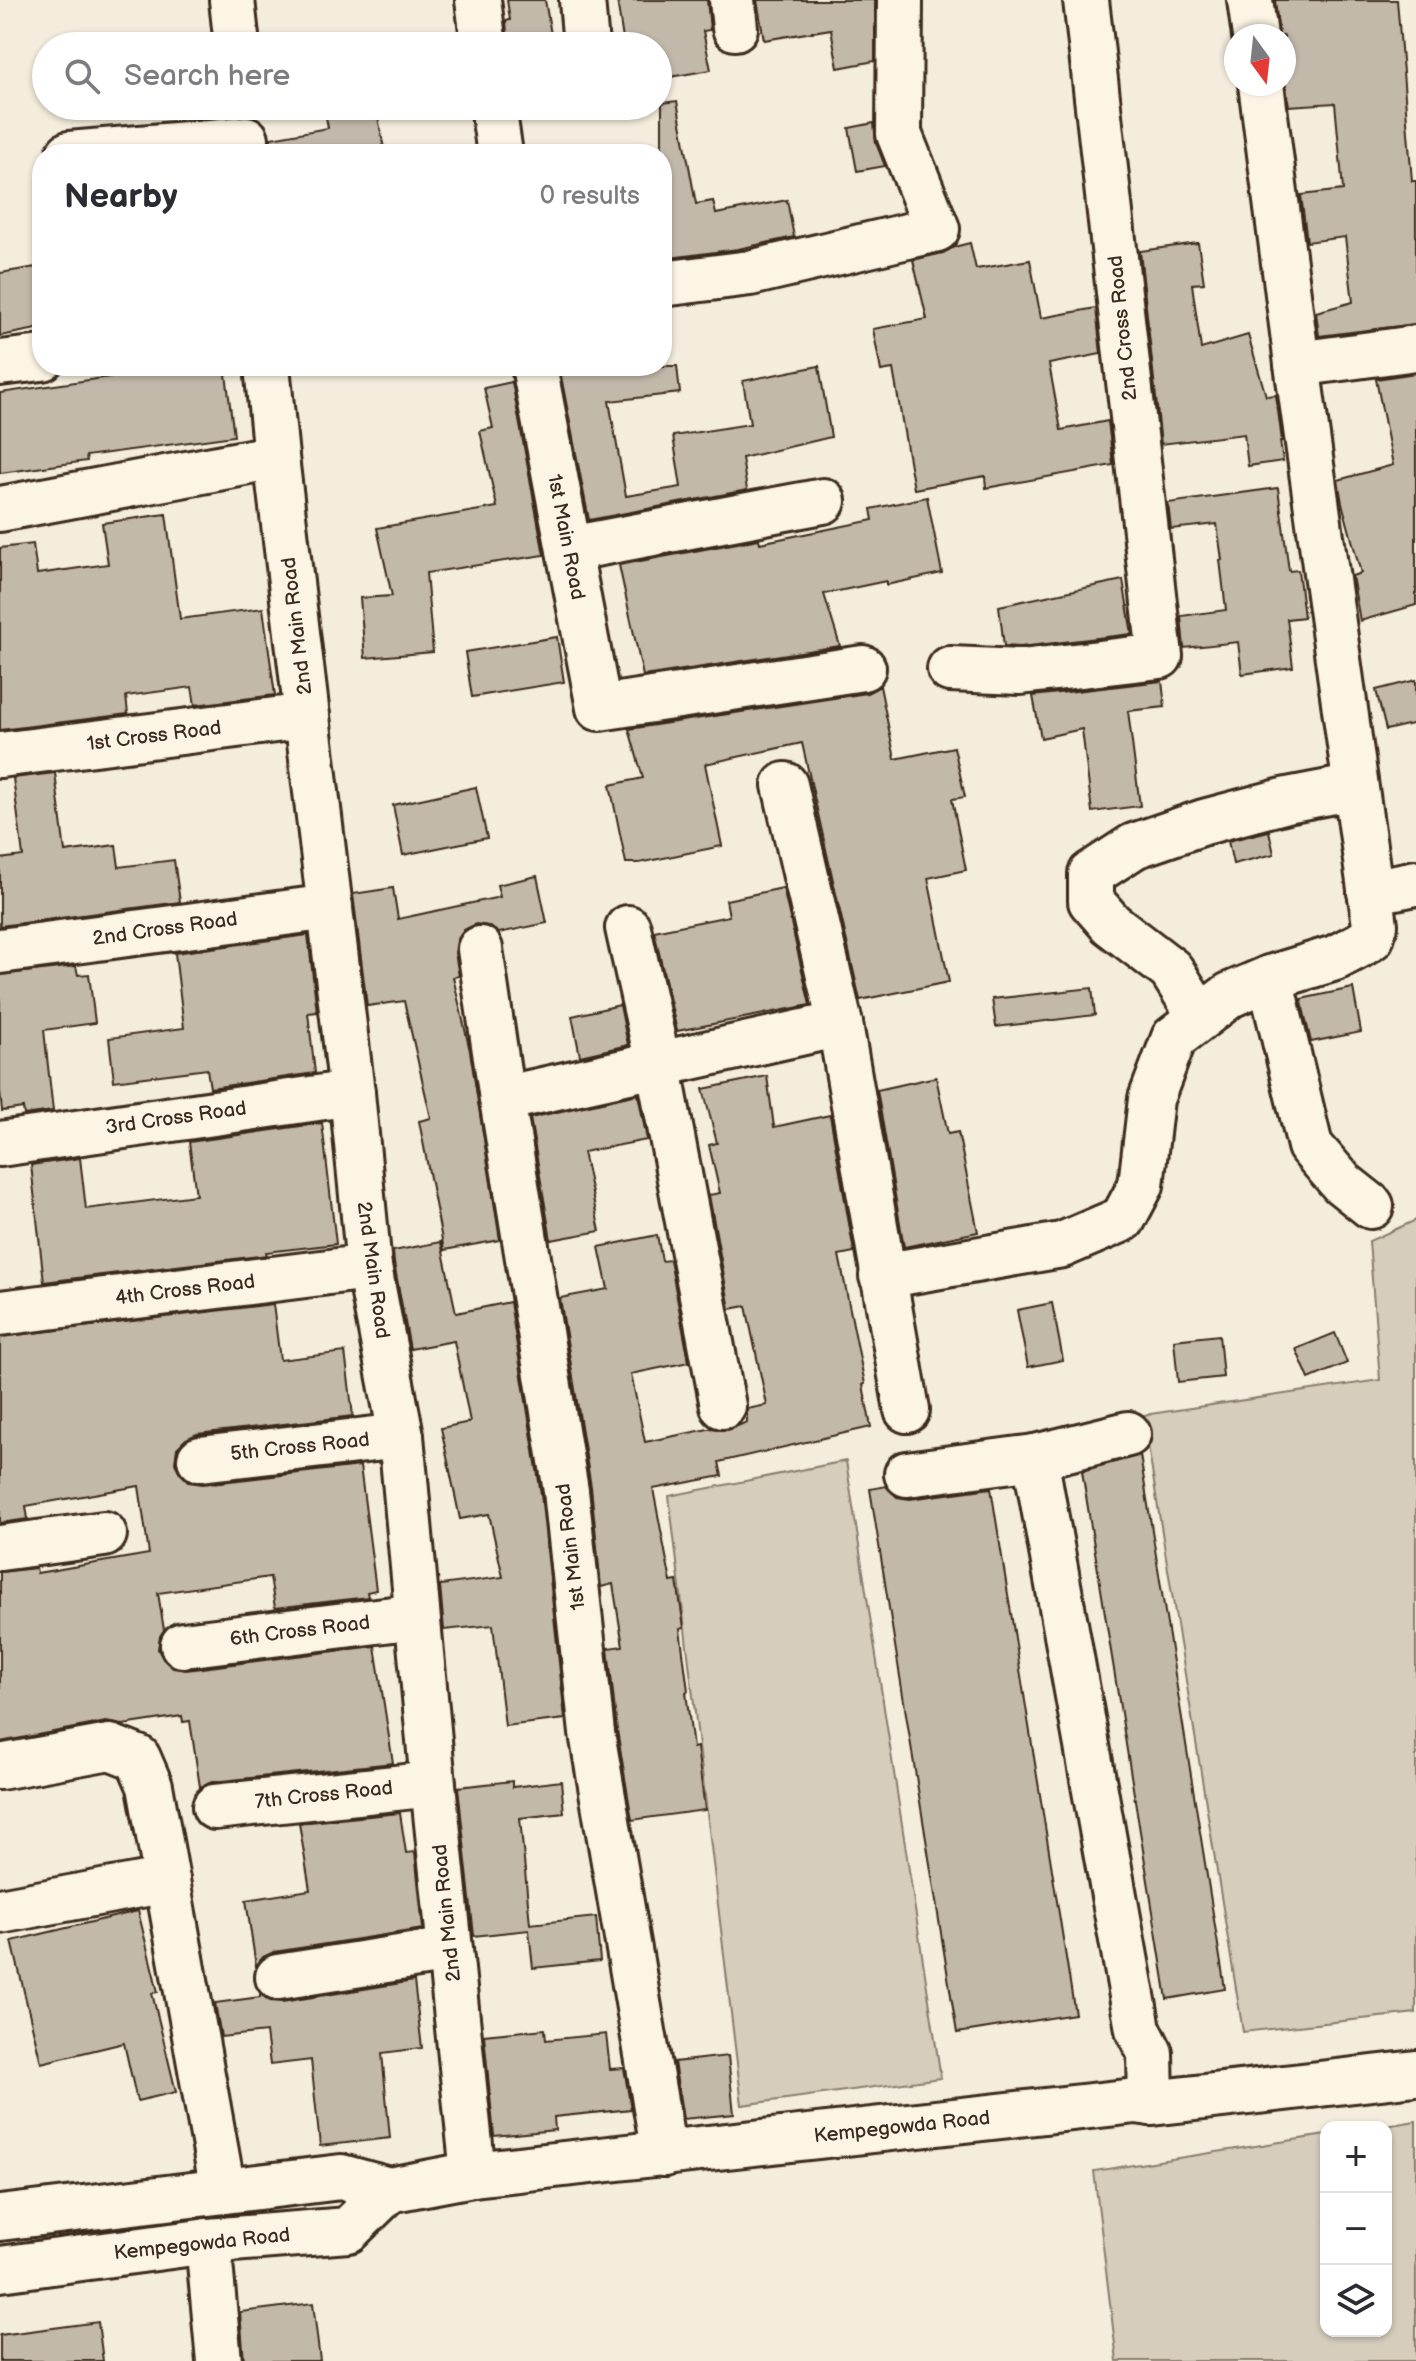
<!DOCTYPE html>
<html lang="en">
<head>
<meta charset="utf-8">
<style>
  body { margin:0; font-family:"Balsamiq Sans",sans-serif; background:#f7f7f7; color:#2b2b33 }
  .controls { position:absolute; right:24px; bottom:24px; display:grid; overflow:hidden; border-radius:16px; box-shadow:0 2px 6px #0004 }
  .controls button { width:72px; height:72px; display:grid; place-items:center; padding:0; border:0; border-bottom:2px solid #e1e1e2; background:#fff; color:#2b2b33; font:40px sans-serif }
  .compass { position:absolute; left:1224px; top:24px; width:72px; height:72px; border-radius:50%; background:#fff; box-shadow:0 2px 6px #0004; rotate:165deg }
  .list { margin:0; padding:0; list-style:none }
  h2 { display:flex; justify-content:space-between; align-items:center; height:104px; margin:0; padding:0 32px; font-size:34px }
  h2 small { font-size:26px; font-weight:400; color:#7c7c81 }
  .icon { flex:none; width:44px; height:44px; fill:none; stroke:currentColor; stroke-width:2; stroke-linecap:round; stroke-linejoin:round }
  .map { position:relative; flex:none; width:1416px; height:2361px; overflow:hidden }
  .search { position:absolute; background:#fff; box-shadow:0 2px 6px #0004; left:32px; top:32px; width:640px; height:88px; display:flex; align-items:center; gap:20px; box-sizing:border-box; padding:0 28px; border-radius:44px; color:#7c7c81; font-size:30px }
  .panel { position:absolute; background:#fff; box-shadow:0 2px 6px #0004; left:32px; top:144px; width:640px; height:232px; border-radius:32px }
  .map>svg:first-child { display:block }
</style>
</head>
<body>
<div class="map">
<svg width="1416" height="2361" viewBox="0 0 1416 2361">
  <rect width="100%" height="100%" fill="#f4eddd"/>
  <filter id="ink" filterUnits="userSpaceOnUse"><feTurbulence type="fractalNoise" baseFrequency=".0125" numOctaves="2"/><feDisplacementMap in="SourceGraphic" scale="16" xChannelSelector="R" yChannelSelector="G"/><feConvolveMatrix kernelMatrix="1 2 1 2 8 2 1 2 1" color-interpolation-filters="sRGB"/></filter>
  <g filter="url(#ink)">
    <g fill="#d6cdbd" stroke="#887c6e" stroke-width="2">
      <path d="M1416,1220v793l-173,19 -100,-617 237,-35 -11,-139z"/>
      <path d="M846,1461l95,617 -199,27 -73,-609z"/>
      <path d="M1416,2121v240h-299l-23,-190 232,-36v196h60v-204h-7z"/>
    </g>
    <g fill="#c3b9aa" stroke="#3b2a1e" stroke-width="2">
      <path d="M507,0h38l8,46h-45l-2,-25 4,-1z"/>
      <path d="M617,0h90l3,30 -7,1 8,39 -53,9v-33h-34z"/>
      <path d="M757,0h118v61l-37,7 -7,-39 -67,11z"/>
      <path d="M1275,0h122l15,181h4v143l-97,12 -3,-24 37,-10 -8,-65 -38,5 -6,-47 42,-5 -8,-87 -46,3 -5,-30v-40h-5z"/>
      <path d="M677,101l19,103 17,-3 3,13 71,-14 7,37 -56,12 -76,10v-156z"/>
      <path d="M324,106h52l9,48h-116l2,-16 57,-10z"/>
      <path d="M874,123l2,20 9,23 -28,5 -8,-43z"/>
      <path d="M970,243l6,26 54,-9 11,58 55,-10 5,46 -52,10 12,66 47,-9 5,44 -127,23 -1,-12 -71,13 -21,-120 -12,2 -8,-42 54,-10 -14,-59 30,-7 11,-6z"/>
      <path d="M1198,243l6,40 -12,1 9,65 47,-14 18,61 10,-1 6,46h-2l3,20 -35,5 -4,-32 -83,10 -21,-193z"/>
      <path d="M42,266v62l-42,8v-63z"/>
      <path d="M184,366h41l9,70 -148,20 1,5 -87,12v-80z"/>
      <path d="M559,366h118l3,27 -71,8 17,95 55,-9 -8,-51 77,-12 -7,-43 76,-15 12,71 -89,21 5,32 -158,30z"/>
      <path d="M1416,373v232l-56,16 -8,-45 9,-3 -19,-70 -4,-23 55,-15 -17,-86z"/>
      <path d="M512,382l32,173 -118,18 7,79 -68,6 -5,-60 32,-2 -15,-68 120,-21 -17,-76 13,-3 -9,-40z"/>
      <path d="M1278,488l11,83 9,-1 6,47 -17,2 6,48 -51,7 -4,-32 -54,6 -3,-32 45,-6 -6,-50h2l-5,-36 -46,5 -3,-26z"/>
      <path d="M927,497l15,76 -56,12v-4l-62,13 16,52 -197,30 -24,-111 140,-26 1,4 113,-23 -2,-11z"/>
      <path d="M166,514l14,105 83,-11 12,87 -80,10 -3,-18 -66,9 2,18 -128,16v-182l33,-4 4,30 71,-10 -6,-41z"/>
      <path d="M1123,580l9,54 -112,13 -16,-1 -5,-40z"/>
      <path d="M557,637l7,45 -92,15 -7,-45z"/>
      <path d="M1416,680v43l-30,7 -10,-40z"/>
      <path d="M1162,681l3,26 -37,4 12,95 -48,6 -10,-83 -41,9 -8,-42z"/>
      <path d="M880,686l15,73 59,-12 11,50 -13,2 14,71 -38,8 21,104 -89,18 -58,-257 -97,21 17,82 -83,17h-13l-16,-78 33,-7 -14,-49 238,-36z"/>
      <path d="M55,773l10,79 51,-7 3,22 55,-7 6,42 -180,24v-67l23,-3 -10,-78z"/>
      <path d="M476,787l11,51 -84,17 -10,-50z"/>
      <path d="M1269,831l5,23 -41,10 -5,-23z"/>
      <path d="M537,876l10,47 -48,10 -11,-7 -12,-2 -12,6 -7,11 -2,12 4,23 -6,1 17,74 30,189 -56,10 -25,-129 12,-3 -27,-117 -37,5 -14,-112 40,-6 5,31 102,-22 -3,-12z"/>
      <path d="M783,888l27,117 -133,26 -23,-100 75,-15 -3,-16z"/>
      <path d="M308,935l9,77 -9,1 7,60 -105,15 -3,-19 -93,12 -5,-43 75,-10 -9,-75z"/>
      <path d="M76,966l2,9 11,-1 6,49 -51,7 9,81 -29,4 -1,-7 -21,3 -2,-20v-116z"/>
      <path d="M1092,988l3,27 -99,12 -4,-28z"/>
      <path d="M1353,988l8,44 -50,10 -10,-43z"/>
      <path d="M620,1005l8,40 -48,11 -8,-40z"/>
      <path d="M767,1076l7,51 56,-12 24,137 -15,3 26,129 -2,1 8,42 -152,35 3,14 -69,13 18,93 6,-1 7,47 -4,1 8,62 -2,1 7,56 4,-1 8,63 -73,10 -15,-90 -9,-82 15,-2 -10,-62 -12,3 -10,-100 -31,-189 48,-9 -9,-42 58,-12 5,26 8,-1 19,102 -58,12 14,68 68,-14 15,2 19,-8v-13l20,-4 -21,-99 -16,3 -21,-114 11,-2 -11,-48 8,-2 -14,-54z"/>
      <path d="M936,1077l12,57 10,-2 20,100 -74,15 -27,-157z"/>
      <path d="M638,1094l9,46 -64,12 17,79 -49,9 -21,-122z"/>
      <path d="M322,1123l14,121 -70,8 1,3 -223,27 -13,-117 49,-7 6,51 110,-14 -7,-53z"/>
      <path d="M441,1242l15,71 54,-11 31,192 24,225 -60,7 -12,-101 -49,5 -4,-45 63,-8 -14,-63 -29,5 -19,-91 29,-6 -16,-81 -44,8 -16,-86 -1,-12z"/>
      <path d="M1052,1303l11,57 -35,7 -11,-57z"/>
      <path d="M273,1304l7,56 65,-8 8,64 -156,18 -11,5 -9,9 -2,15 5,10 9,9 14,2 157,-18 16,124 -9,2 1,5 -93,11 -5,-31 -112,16 6,37 -4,6 -2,13 5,10 10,9 13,2 189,-24 18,117 -181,19 -12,5 -10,-66 -7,1 -1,-6 -59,9 -17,-3 -106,20v-170l36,-4 1,5 112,-19 -10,-68 -113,20 2,13 -28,4v-186z"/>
      <path d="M1335,1333l12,30 -38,16 -13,-30z"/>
      <path d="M1219,1335l4,42 -45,5 -4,-42z"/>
      <path d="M1140,1455l85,534 -58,10 -85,-528z"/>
      <path d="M886,1486l11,11 13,2 81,-11 84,526 -118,19 -87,-544z"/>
      <path d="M512,1781v6l49,-6 3,32 -44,5 10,106 66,-7 4,44 -67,7 -4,-38 -55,6 -16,-149z"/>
      <path d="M400,1813l6,40 9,-1 8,77 -149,23 -11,5 -7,9 -10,-66 64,-10 -11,-67z"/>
      <path d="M138,1911l20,81 -6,1 24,99 -39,9 -13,-58 -83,20 -29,-122z"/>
      <path d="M414,1981l8,67 -40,5 8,85 -70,8 -9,-86 -41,5 -4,-33 -45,5 -6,-34 45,-6v-3l10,7 12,1z"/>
      <path d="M545,2029l1,11 60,-6 4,35 14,-1 7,41 -77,8 1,13 -61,6 -10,-101z"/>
      <path d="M728,2056l6,58 -51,5 -9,-57z"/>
      <path d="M313,2303l7,58h-76l-4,-49z"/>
      <path d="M98,2322l5,39h-103v-26z"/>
    </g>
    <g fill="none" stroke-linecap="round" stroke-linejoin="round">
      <g stroke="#3b2a1e" stroke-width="50">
        <g id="minor">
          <path d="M232,0l5,46"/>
          <path d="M478,0l6,46"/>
          <path d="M582,0l4,46"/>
          <path d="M732,0l3,28"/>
          <path d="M1250,0l5,36"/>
          <path d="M493,106l7,48"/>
          <path d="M69,154l177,-15"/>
          <path d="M662,284l88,-11 187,-44 -38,-95 1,-134"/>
          <path d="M0,363l42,-5"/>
          <path d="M1297,364l119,-16"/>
          <path d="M267,366l9,91 76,636 17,174 32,169 32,348 40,390"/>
          <path d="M534,366l65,342 264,-40"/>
          <path d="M0,509l276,-52"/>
          <path d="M569,549l254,-48"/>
          <path d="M950,669l71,3 139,-16 -74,-656"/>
          <path d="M0,755l307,-39"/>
          <path d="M785,785l55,239"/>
          <path d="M1370,892l46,-9"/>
          <path d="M628,928l30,135 65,343"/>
          <path d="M480,949l22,150"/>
          <path d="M0,951l330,-44"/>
          <path d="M1270,978l40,168 32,37 29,23"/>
          <path d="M1200,1016l-29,-46 -60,-46 -20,-23v-27l43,-28 70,-24 83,-22 68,-13"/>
          <path d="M0,1144l352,-51"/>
          <path d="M882,1276l180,-31 61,-26 18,-34 10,-86 23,-61 56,-43 40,-17 65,-20 25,-13 11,-7 4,-13 -78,-561 -36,-280"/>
          <path d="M0,1313l369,-46"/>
          <path d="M1128,1434l-93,23 103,572 12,24 1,50"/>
          <path d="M200,1459l201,-23"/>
          <path d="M907,1474l128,-17"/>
          <path d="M0,1548l104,-14"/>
          <path d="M183,1645l234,-29"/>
          <path d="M0,1767l110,-20 28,11 12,28 73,405"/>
          <path d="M215,1807l218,-23"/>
          <path d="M0,1911l167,-31"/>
          <path d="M278,1977l172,-27"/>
          <path d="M664,2154l-72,-421 -26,-242 -64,-392 338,-75 67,386"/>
          <path d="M0,2218l341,-41 48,13 84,-16 663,-73 15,2 265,-30"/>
          <path d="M208,2241l11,120"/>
          <path d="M0,2269l208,-28 140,-11 41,-40"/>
        </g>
      </g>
      <use href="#minor" stroke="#fcf5e5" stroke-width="44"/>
    </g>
  </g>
  <g text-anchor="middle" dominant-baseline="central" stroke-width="6" stroke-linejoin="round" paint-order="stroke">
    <g font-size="20" fill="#3b2a1e" stroke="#fcf5e5">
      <text transform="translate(1123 328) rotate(-96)">2nd Cross Road</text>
      <text transform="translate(566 537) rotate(79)">1st Main Road</text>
      <text transform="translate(297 626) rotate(-97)">2nd Main Road</text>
      <text transform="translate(154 736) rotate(-7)">1st Cross Road</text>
      <text transform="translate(165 929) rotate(-8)">2nd Cross Road</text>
      <text transform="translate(176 1118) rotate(-8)">3rd Cross Road</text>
      <text transform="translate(373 1270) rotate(82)">2nd Main Road</text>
      <text transform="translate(185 1290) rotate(-7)">4th Cross Road</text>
      <text transform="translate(300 1447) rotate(-6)">5th Cross Road</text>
      <text transform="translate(571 1547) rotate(-97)">1st Main Road</text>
      <text transform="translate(300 1631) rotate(-7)">6th Cross Road</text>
      <text transform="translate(324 1795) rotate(-6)">7th Cross Road</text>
      <text transform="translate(447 1913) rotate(-96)">2nd Main Road</text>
      <text transform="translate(902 2127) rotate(-6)">Kempegowda Road</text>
      <text transform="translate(202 2244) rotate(-6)">Kempegowda Road</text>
    </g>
  </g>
</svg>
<div class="controls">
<button>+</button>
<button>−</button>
<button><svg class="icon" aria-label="layers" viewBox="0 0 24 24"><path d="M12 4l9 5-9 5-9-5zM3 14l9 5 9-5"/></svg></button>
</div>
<svg class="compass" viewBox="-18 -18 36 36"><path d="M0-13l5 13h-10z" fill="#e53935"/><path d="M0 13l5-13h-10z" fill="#7c7c81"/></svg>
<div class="search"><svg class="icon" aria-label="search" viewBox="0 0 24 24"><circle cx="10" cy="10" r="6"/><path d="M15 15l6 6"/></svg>Search here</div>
<section class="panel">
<h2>Nearby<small>0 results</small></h2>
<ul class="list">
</ul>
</section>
</div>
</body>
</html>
